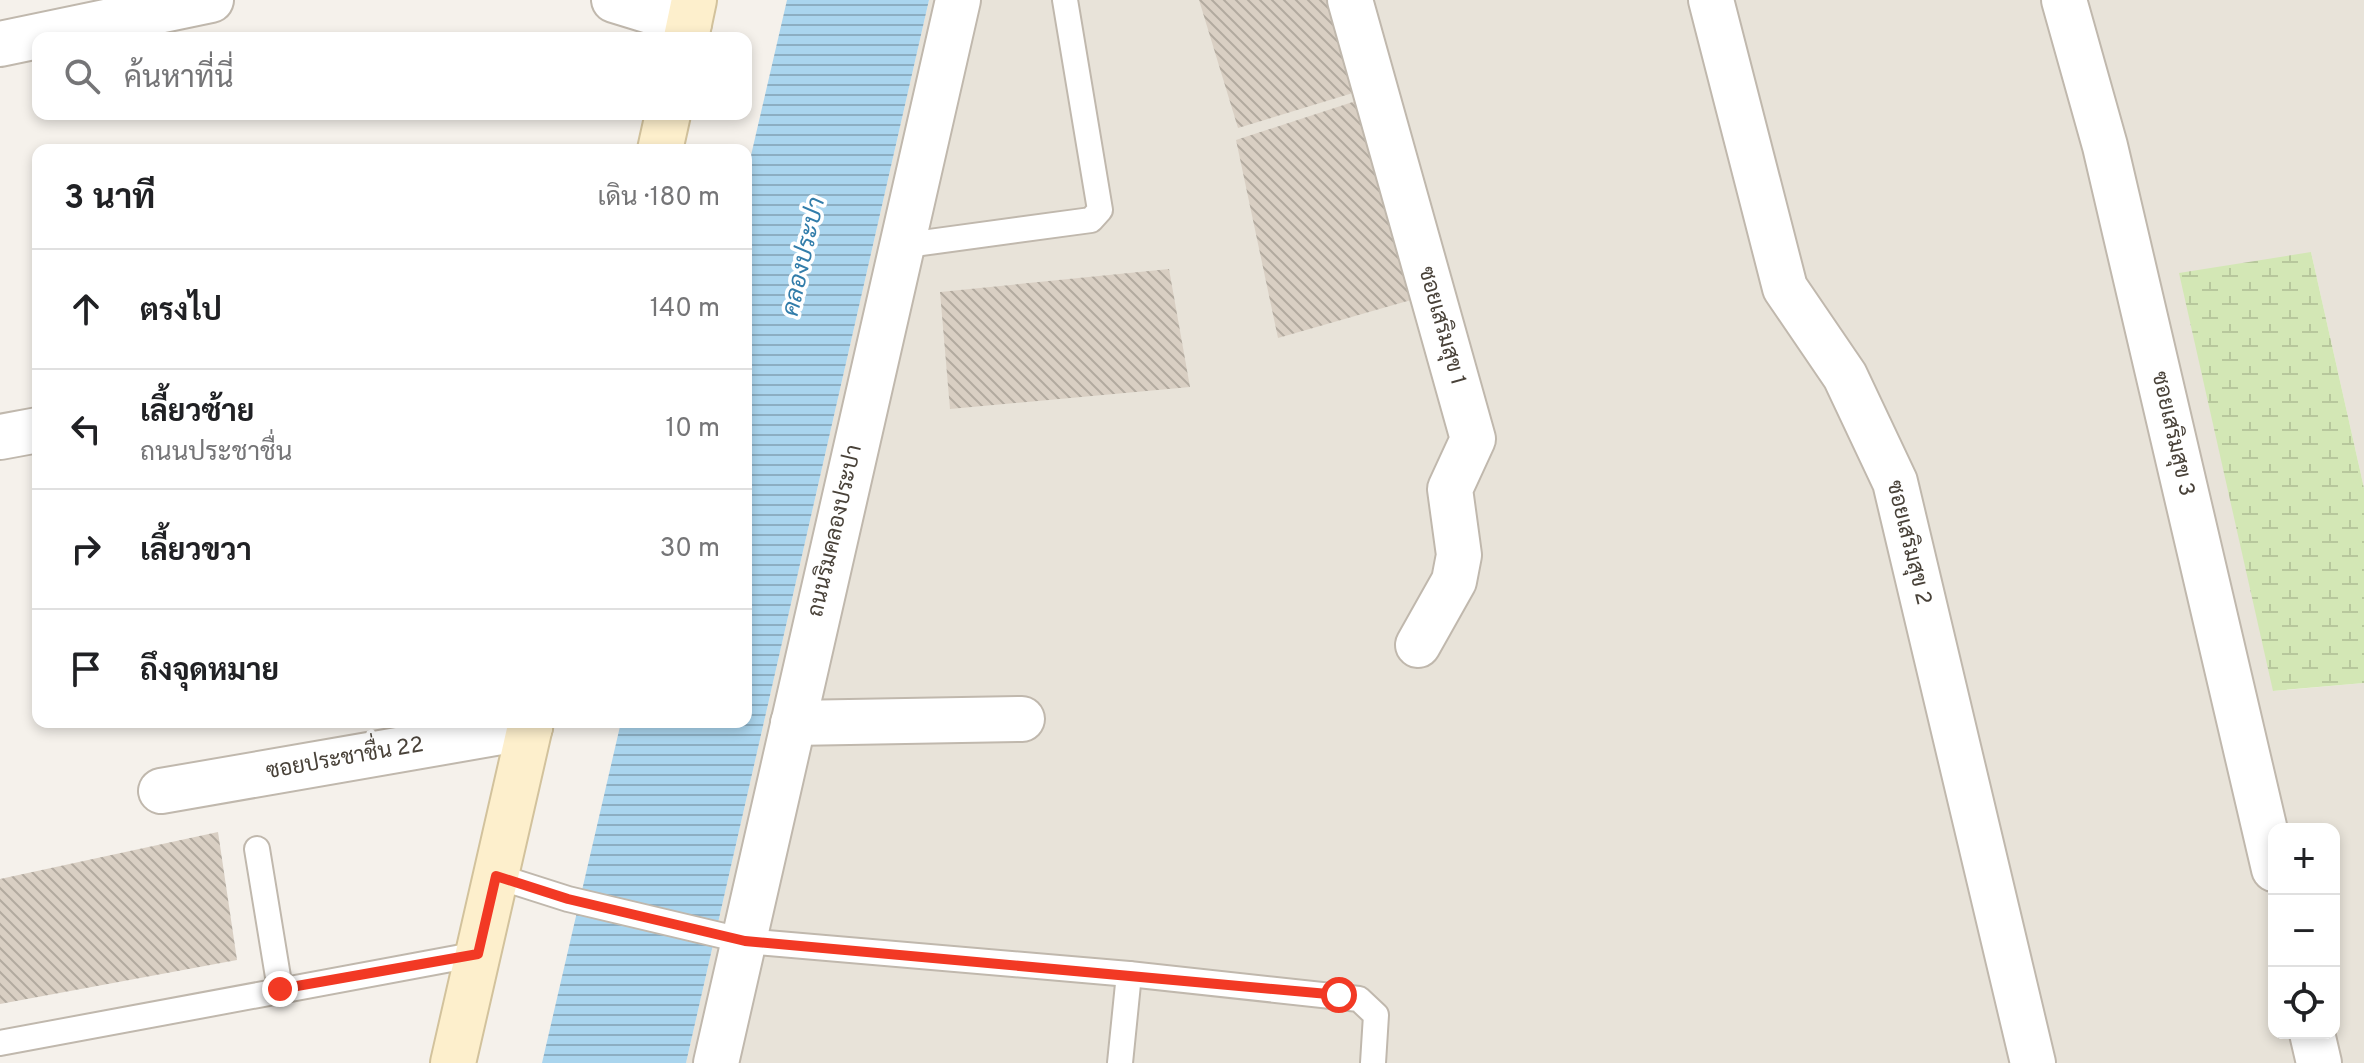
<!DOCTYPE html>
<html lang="th">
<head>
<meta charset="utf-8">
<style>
  body { margin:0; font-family:Overpass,Sarabun,sans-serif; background:#f6f6f6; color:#202124 }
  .controls { position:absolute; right:24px; bottom:24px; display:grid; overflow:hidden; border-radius:16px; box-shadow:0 4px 12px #0003 }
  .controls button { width:72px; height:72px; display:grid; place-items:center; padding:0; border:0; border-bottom:2px solid #e0e0e0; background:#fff; color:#202124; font:40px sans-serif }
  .stop { position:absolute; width:24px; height:24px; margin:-18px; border:6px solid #f23924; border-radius:50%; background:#fff }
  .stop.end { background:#f23924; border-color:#fff; box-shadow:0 2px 8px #0008 }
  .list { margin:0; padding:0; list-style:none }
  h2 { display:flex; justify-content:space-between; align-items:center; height:104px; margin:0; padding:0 32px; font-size:34px }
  h2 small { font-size:26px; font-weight:400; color:#757577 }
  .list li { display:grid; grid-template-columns:52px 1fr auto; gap:24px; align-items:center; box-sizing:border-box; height:120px; padding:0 32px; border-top:2px solid #e0e0e0 }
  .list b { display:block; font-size:30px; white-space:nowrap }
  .list p { margin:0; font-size:26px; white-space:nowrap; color:#757577 }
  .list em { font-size:26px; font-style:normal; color:#757577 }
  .icon { flex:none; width:44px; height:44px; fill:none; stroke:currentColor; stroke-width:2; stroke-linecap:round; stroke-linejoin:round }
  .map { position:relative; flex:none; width:2364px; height:1063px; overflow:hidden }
  .search { position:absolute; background:#fff; box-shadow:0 4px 12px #0003; left:32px; top:32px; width:720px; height:88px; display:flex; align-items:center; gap:20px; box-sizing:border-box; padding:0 28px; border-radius:16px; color:#757577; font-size:30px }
  .panel { position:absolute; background:#fff; box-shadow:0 4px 12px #0003; left:32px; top:144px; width:720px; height:584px; border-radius:16px }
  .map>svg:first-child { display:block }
</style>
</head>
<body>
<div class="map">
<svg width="2364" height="1063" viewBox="0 0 2364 1063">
  <defs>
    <pattern id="wetland-marsh" width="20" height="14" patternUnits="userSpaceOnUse" patternTransform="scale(2)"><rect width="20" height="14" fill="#d3e7b5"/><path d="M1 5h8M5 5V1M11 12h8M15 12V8" fill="none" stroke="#b7c79c"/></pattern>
    <pattern id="water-rules" width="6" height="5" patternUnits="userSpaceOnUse" patternTransform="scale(2)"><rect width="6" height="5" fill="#aad5ee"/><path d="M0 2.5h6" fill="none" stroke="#8caec2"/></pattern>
    <pattern id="building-back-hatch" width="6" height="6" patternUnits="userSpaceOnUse" patternTransform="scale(2)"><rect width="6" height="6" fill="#d9cfc3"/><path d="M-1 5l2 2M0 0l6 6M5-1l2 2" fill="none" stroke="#b2aa9f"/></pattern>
  </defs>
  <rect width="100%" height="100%" fill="#f5f1eb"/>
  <path fill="#e8e3d9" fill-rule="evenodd" d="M929,0h1435v488l-53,-236 -37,439 90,-8v380h-1678zM2274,829h60v204h-60z"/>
  <path fill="url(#wetland-marsh)" d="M2311,252l53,236v195l-91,8 -94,-418z"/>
  <path fill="url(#water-rules)" d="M787,0h142l-243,1063h-144l79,-341h125v-545z"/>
  <g fill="url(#building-back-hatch)">
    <path d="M1199,0h140l27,89 -128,39z"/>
    <path d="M1368,97l57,199 -147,42 -42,-198z"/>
    <path d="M1169,269l21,118 -240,22 -10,-117z"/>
    <path d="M218,832l19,128 -237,44v-125z"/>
  </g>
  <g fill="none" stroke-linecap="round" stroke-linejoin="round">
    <g stroke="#c0b8ad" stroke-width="28">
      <g id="service">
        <path d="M900,246l191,-26 9,-10 -35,-210"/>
        <path d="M257,849l23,140"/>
        <path d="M496,876l72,23 177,42 384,33 230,25 17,16 -3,48"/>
        <path d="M0,1043l478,-89"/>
        <path d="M1120,1063l9,-89"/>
      </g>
    </g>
    <g stroke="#c0b8ad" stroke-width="48">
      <g id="minor">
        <path d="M614,0l75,23"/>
        <path d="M1350,0l123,439 -23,50 9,66 -5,26 -36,64"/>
        <path d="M1711,0l74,288 60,88 50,106 138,581"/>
        <path d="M2064,0l41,146 169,723"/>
        <path d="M0,44l211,-44"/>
        <path d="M0,437l38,-7"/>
        <path d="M793,723l229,-4"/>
        <path d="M161,791l369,-64"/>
        <path d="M2312,1033l7,30"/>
        <path d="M716,1063l242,-1063"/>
      </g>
    </g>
    <g stroke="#d2c29c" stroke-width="48">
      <g id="secondary">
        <path d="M686,38l8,-38"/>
        <path d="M660,150l8,-36"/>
        <path d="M453,1063l78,-341"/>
      </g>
    </g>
    <use href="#service" stroke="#fff" stroke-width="24"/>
    <use href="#minor" stroke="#fff" stroke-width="44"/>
    <use href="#secondary" stroke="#fdefcc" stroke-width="44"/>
  </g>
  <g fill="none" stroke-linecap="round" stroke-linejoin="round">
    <path stroke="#f23924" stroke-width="10" d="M280,989l198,-35 18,-78 72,23 177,42 594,54"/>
  </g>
  <g text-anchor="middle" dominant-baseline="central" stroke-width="7" stroke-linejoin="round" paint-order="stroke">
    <g font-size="22" fill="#494239" stroke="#fff">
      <text transform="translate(1441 326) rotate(74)">ซอยเสริมสุข 1</text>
      <text transform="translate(2172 434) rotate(77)">ซอยเสริมสุข 3</text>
      <text transform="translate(836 531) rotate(-77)">ถนนริมคลองประปา</text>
      <text transform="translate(1908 543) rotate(76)">ซอยเสริมสุข 2</text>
      <text transform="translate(345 759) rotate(-10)">ซอยประชาชื่น 22</text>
    </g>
    <g font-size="24" font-style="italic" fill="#327daa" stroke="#fff">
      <text transform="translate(805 257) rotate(-77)">คลองประปา</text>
    </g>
  </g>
</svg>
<div class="controls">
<button>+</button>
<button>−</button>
<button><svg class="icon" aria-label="locate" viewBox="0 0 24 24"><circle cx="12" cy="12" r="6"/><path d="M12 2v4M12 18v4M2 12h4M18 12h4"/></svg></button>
</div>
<div class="stop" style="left:1339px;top:995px"></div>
<div class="stop end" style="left:280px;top:989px"></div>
<div class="search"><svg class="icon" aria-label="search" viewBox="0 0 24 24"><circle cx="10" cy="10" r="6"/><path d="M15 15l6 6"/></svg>ค้นหาที่นี่</div>
<section class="panel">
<h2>3 นาที<small>เดิน · 180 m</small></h2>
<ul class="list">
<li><svg class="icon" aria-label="ahead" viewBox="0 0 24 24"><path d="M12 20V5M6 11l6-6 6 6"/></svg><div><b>ตรงไป</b></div><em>140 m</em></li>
<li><svg class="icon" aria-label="left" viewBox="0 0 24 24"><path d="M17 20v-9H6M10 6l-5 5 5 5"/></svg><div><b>เลี้ยวซ้าย</b><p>ถนนประชาชื่น</p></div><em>10 m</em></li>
<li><svg class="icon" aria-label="right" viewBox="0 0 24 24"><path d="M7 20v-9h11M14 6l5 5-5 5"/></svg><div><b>เลี้ยวขวา</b></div><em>30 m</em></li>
<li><svg class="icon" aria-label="arrive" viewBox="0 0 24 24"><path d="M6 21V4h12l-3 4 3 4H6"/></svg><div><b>ถึงจุดหมาย</b></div></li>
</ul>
</section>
</div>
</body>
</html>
